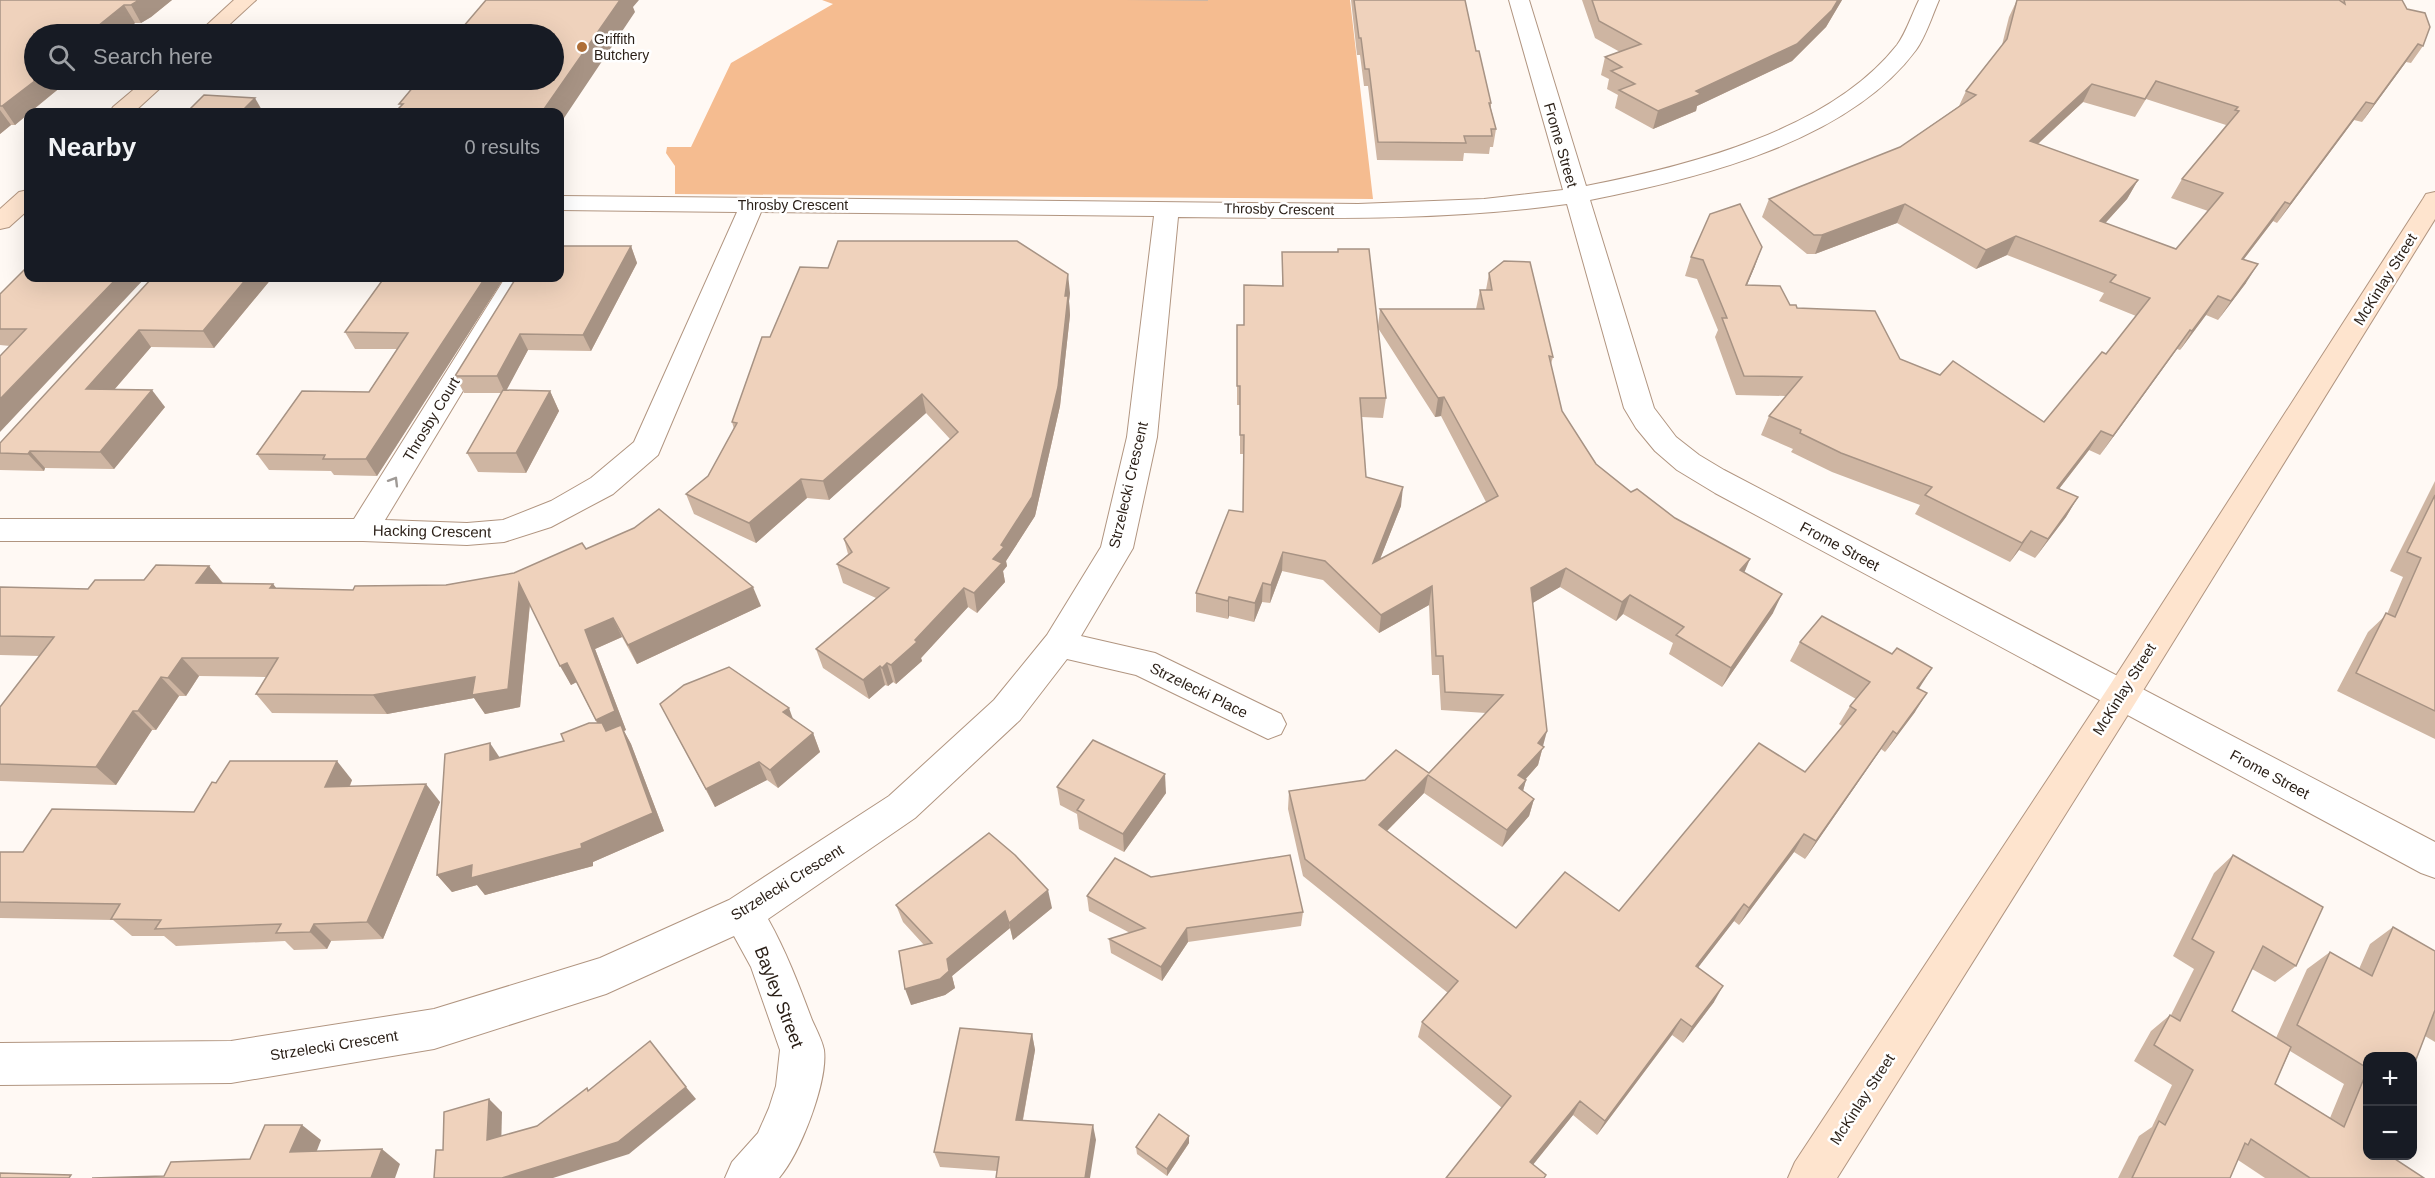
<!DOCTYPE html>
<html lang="en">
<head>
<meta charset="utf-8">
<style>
  body { margin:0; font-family:Helvetica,sans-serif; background:#20242c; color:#f1f3f6 }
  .controls { position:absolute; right:18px; bottom:18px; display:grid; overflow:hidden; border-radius:12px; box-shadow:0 6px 24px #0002 }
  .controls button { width:54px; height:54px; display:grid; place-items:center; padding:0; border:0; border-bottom:2px solid #363941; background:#171b24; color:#f1f3f6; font:30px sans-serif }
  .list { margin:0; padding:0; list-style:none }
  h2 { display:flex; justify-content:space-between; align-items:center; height:78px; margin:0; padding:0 24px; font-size:26px }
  h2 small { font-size:20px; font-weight:400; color:#9ea1a6 }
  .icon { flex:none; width:33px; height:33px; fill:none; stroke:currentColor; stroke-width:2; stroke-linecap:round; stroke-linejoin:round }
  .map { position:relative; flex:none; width:2435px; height:1178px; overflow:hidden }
  .search { position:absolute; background:#171b24; box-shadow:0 6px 24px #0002; left:24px; top:24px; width:540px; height:66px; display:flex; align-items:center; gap:15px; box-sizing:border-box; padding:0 21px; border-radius:33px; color:#9ea1a6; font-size:22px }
  .panel { position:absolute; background:#171b24; box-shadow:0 6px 24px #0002; left:24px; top:108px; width:540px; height:174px; border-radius:12px }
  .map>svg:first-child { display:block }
</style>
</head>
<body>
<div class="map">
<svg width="2435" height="1178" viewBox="0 0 2435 1178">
  <rect width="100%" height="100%" fill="#fff9f4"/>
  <path fill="#f5bc90" d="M822,0h528l23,199 -698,-5v-28l-9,-13 1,-6h24l40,-84 102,-59z"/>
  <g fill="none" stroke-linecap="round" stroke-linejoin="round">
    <g stroke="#b19580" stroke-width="2">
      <path id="street" d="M1509,0h20l57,186c102,-20 243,-55 311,-141 9,-12 15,-31 22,-45h20c-7,16 -13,36 -23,50 -68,92 -219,129 -326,150l64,208 22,29 23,18 25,15 711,372v36l-14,-5 -706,-380 -38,-23 -22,-19 -19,-23 -12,-20 -57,-204c-129,18 -259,14 -389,13l-21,220 -24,111 -52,88 74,17 126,61 5,10 -5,10 -13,5 -132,-64 -69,-16 -47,61 -105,98 -147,101c18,32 31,66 44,101 4,9 10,20 12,30 4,32 -24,104 -45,128h-54l7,-16 26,-29 11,-25 7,-22 4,-36 -29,-83 -17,-31 -128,58 -172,55 -203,34 -231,2v-42l231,-2 203,-32 166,-51 129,-58 160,-104 105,-96 53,-65 54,-88 26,-110 27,-221 -393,-4 -103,243 -45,39 -62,33 -47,15 -37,3 -104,-4h-363v-22h354l151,-241h26l-146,242 82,3 36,-3 48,-19 40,-23 43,-36 103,-230 -177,-2v-14l798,8 126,-5 79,-9z"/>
    </g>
    <g stroke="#b19580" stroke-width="2">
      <g id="secondary">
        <path d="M234,0h22l-37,34h-22z"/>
        <path d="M145,80h24l-35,32h-24l3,-5z"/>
        <path d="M28,190v20l-19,17 -9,2v-20l19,-17z"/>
        <path d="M2435,192v27l-301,486 -297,473h-49l7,-16 315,-477 313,-486 3,-5z"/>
      </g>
    </g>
    <use href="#street" fill="#fff" fill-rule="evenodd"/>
    <use href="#secondary" fill="#fee4ce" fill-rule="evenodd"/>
  </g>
  <g fill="#ceb5a2" fill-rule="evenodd">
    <path d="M0,0h172l-21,17 -10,6h-6l-14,11h-87l28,52 -47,39h-4l-11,9z"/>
    <path d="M1125,0h83v1z"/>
    <path d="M1351,0h114l11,51 15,52v6l5,20 -3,18h-3l-1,7 -25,-1 -1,8 -86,-1 -9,-74h-4l-4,-31h-3z"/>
    <path d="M1582,0h260l-16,27 -34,34 -95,45 -1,5 -43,18 -38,-21 3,-13 -11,-6 2,-10 -8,-4 4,-18 15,-5 -25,-14z"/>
    <path d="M2017,0h385l21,46 -12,17 -5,-1 -44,60 -8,-2 -77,103 -4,-2 -29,38 2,24 -28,37 -12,-5 -26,35 -3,-1 -77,106 -11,-5 -30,39 19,8 -12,20 -31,41 -16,-8 -9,12 -95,-48 5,-9 -88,-33 -41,-20 2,-3 -32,-14 8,-19 17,-20 -50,-1 -21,-58 3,-7 -21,-51 -12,-3 6,-19 64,9 -8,19 50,23 103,51 144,63 62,-68 30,-38 -37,-15 5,-8 -97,-38 -31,14 -79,-46 -82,31h-8l-45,-37 7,-18 131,-52 59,-41 7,-15 36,-46 7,-28zM2146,99l80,26 -44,54 -11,19 37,13 -32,38 -71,-26 22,-24 11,-19 -100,-36 45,-42 52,15z"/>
    <path d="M631,246l6,17 -46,88 -63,-1 -22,40 44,1 9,20 -33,62 -48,-1 -11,-19 35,-60h-38l-9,-17z"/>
    <path d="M1282,252l96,74 2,-17h96l4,-19h6l3,-17 64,84 -2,7 11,47 34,53 35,28 113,81 29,40 -51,74 -53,-33 4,-11 -50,-29 -7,7 -56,-34 -28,16 11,143 -5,19 -13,15h1l-3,11 11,8 -5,17 -27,31 -78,-54 -37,38 129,97 103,-17 186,-139 37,-46 -3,-2 11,-18 6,-7 -66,-38 10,-19 119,47 -4,23 -30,40 -4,-3 -76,110 -11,-7 -55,73 -5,-4 -36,46 16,35 -31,41 -11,-8 -75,100 -24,-20 -40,49 -87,14 56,-70 -84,-71 4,-15 26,-29 -145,-117 -15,-67 1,-18 140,-18 57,-60 -45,-3 -2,-35h-7l-3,-70 -50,28 -56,-53 -41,-9 -12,32 -8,-1 -8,20 -25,-6 -1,3 -32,-7v-19l47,-81v-58h-3v-49h-3v-61l6,-19 39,-39zM1378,328l57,89 6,-1 45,86 -106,57 21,-53 -35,-29 -4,-60 21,1 3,-20z"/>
    <path d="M145,278l-135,68 -10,-1v-51z"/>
    <path d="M152,278h120l-58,70 -63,-1 -37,43 51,17 -51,62 -69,-1 -1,3 -44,-1v-27z"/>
    <path d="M504,278l-127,198 -43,-1 -3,-4 -62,-1 -12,-16 112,-62 28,-43h-42l-10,-17z"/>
    <path d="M1070,293l-1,8 1,14 -10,91 -25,110 -29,45 1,5 -4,5 2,11 -28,31 -9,-6 -47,51 1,3 -26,23 -3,-2 -5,4 -3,-1 -16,14 -46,-31 -7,-19 60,-51 -33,-15 -6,-19 11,-10 -4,-15 106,-100 -24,-26 -97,87 -22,-2 -51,45 -62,-29 -8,-20 22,-18 26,-47 -2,-7 38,-85z"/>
    <path d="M2435,481v258l-98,-48 31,-59 19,-18 16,-37 -13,-6z"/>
    <path d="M586,549l175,57 -124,58 -15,-27 -27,12 31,81 -2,1 7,13 33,87 -71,31v4l-108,29 -8,-10 -25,7 -15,-17 63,-117 64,-17 33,-18 -21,-41 -5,3 -41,-80 -10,102 -35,7 -11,-16 -87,16 -115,-1 -16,-19 10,-17 -67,-1 -13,20h-7l-23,34h-4l-36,55 -116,-4v-74l40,-51 -40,-1v-68l88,2 56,-9 65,-14 14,17 50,1 4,5 76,1 93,-5 68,-12z"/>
    <path d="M660,704l133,15 20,14 7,19 -42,36 -11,-8 -52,27z"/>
    <path d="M352,780l-2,6 90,16 -57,137 -52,2 -4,8 -33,1 -9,-9 -109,5 -12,-10h-32l-19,-16 -113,-2v-66h23l171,-40z"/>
    <path d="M1057,787l109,6 -42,59 -45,-23 -2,-15 -17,-9z"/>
    <path d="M2233,855l63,111 -21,16 -23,-13 -20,42 44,27 31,-69 23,-17 29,17 11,-25 23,-17 42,24v91l-10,-6 -58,20v99l57,23h-159l-27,-18 -8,18h-112l21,-42 13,-9 20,-42 -38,-24 17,-30 19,-16h1l23,-46 -21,-13 41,-83zM2290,1051l54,33 -14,34 -55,-34z"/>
    <path d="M1151,877l152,35 -2,14 -113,16 -26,39 -51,-28 -2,-14 21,-6 -41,-22 -2,-15z"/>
    <path d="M896,905l156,3 -39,32 -3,-12 -58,48 3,12 -10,7 -34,10 13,-60 -21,-23z"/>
    <path d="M1032,1034l3,16 -12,70 73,20 -99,31 -57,-4 -6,-15z"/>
    <path d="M1189,1136v7l-22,33 -30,-22 -1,-7z"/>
  </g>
  <g fill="#a79384">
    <path d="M139,0h33l-21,17 -10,6 -10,-18z"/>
    <path d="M620,0h19l-6,7 2,5 -75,112v-12h-18z"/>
    <path d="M1838,0h4l-16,27 -34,34 -95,45 -1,5 -43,18 5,-18 38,-20z"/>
    <path d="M124,5l11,18 -14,11h-33z"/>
    <path d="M2418,44l-12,18 -44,60 12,-18z"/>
    <path d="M36,80h31l-6,4 1,2 -32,26h-2v2l-13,11 -13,-19z"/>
    <path d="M2092,84l-9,18 -62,57 9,-18z"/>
    <path d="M255,98l8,14h-22z"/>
    <path d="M2366,102l-12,18 -77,103 13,-19z"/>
    <path d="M0,110l11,15 -11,9z"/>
    <path d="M2138,180l-11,19 -37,41 10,-19z"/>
    <path d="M2285,202l-12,19 -43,56 12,-18z"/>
    <path d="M1905,204l-8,19 -82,31 7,-19z"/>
    <path d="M2016,236l-9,19 -31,14 10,-19z"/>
    <path d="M631,246l6,17 -46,88 -8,-16z"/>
    <path d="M1762,247l-7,19 -16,38 7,-19z"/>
    <path d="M2258,264l-12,19 -28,37 13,-19z"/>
    <path d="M1068,274l2,19 -1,8 1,14 -10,91 -25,110 -29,45 1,5 -4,5 2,11 -28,31 -3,-20 27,-48 64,-249z"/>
    <path d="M117,278h28l-145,154v-33z"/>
    <path d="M247,278h25l-58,70 -11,-17z"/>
    <path d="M485,278h19l-127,198 -11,-17z"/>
    <path d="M2218,296l-12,19 -26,35 12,-19z"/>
    <path d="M139,330l12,17 -51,59 -14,-17z"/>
    <path d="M2190,330l-13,19 -77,106 13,-19z"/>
    <path d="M520,334l8,16 -23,43 -8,-17z"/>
    <path d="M152,390l13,17 -51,62 -14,-17z"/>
    <path d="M550,391l9,20 -33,62 -10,-20z"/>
    <path d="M922,394l4,19 -97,87 -6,-19z"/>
    <path d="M1444,397l-3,19 -6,1 3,-19z"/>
    <path d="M2101,431l-12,19 -44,57 12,-19z"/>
    <path d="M30,451l15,17 -1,3 -16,-17z"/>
    <path d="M801,479l6,19 -51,45 -7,-20z"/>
    <path d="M1403,487l-2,19 -30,76 2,-19z"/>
    <path d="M2078,497l-12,20 -31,41 13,-19z"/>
    <path d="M2031,531l-12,19 -9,12 12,-19z"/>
    <path d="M1283,552l-1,19 -12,32 1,-18z"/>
    <path d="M1750,559l-8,19 -2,-8z"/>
    <path d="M209,566l15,19 -28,-2z"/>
    <path d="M1566,568l-6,19 -34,20 5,-19z"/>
    <path d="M519,583l11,19 -10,105 -35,7 -11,-16 -87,16 -14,-19z"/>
    <path d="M1263,583l-1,19 -8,20 1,-19z"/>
    <path d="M273,584l15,19 -18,-15z"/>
    <path d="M1432,586l-3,19 -50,28 2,-18z"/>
    <path d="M753,587l8,19 -124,58 -9,-19z"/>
    <path d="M964,588l4,19 -47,51 1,3 -26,23 -5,-19z"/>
    <path d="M1782,594l-9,19 -51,74 9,-19z"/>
    <path d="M1630,595l-7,19 -7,7 6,-19z"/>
    <path d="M1229,597v19l-1,3v-18z"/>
    <path d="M613,618l9,19 -27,12 31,81 -2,1 7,13 33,87 -71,31v4l-108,29 -8,-10 -25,7 -15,-17 35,-10 109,-21 25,-105 -10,-19 -11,-90z"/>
    <path d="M182,658l17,18 -13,20 -18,-18z"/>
    <path d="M567,663l10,19 -6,3 -11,-19z"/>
    <path d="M887,663l6,19 -5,4 -6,-18z"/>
    <path d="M880,666l5,19 -16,14 -6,-19z"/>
    <path d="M1932,668l-12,19 -14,19 11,-18z"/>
    <path d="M161,677l18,19 -23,34 -18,-19z"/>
    <path d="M1927,693l-12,19 -30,40 12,-18z"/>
    <path d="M789,708l7,19 -13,-15z"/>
    <path d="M133,711l19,19 -36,55 -20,-18z"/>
    <path d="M1547,731l-9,34 -25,28 5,-18 20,-32z"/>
    <path d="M1893,731l-12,18 -76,110 11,-18z"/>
    <path d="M813,733l7,19 -42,36 -8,-18z"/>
    <path d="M490,743l12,18 -12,-1z"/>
    <path d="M337,761l15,19 -11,25 -16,-18z"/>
    <path d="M759,762l8,18 -52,27 -9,-18z"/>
    <path d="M1165,774l1,19 -42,59 -1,-18z"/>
    <path d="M1428,775l-4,18 -48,49 3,-17z"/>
    <path d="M1526,780l-5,18 -2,-10z"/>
    <path d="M426,784l14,18 -57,137 -16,-17z"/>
    <path d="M1534,799l-5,17 -27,31 5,-17z"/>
    <path d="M1804,834l-10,18 -55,73 10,-17z"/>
    <path d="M1048,890l4,18 -39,32 -4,-17z"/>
    <path d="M1744,904l-10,17 -47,61 9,-16z"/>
    <path d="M1005,911l5,17 -58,48 3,12 -10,7 -34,10 -6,-16 42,-30z"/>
    <path d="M314,924l17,17 -4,8 -17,-17z"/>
    <path d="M1187,928l1,14 -26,39 -1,-14z"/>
    <path d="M1723,986l-9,16 -31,41 9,-16z"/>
    <path d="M1681,1019l-9,16 -75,100 8,-14z"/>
    <path d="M1032,1034l3,16 -15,85 -4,-15z"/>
    <path d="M686,1087l10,12 -67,55 -76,24h-51z"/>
    <path d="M489,1099l13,13 -1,40 -14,-12z"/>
    <path d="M1580,1101l-7,14 -49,61 6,-14z"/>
    <path d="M302,1125l19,15 -10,26 -21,-14z"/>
    <path d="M1093,1125l3,15 -6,38h-5z"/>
    <path d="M1189,1136v7l-22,33v-7z"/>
    <path d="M382,1149l18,15 -5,14h-24z"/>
  </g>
  <g fill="#efd2bc" stroke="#a79384" stroke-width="1.5" fill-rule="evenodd">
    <path d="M0,0h139l-8,5h-7l-36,29h-54v46h2l-34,26h-2z"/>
    <path d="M486,0h134l-78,112h-147l8,-8h-4l20,-24h135v-46h-97z"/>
    <path d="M1354,0h111l11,51h3l12,52h-2l7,26h-5l1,7h-28l2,7 -88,-1 -9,-73h-4l-4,-31h-2z"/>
    <path d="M1592,0h246l-6,10 -35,34 -101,47 5,3 -43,17 -39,-21 16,-6 -24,-13 11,-4 -17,-10 36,-13 -42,-23z"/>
    <path d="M2017,0h322l6,4 -1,-4h58l5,9 18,4 5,14 -7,19 -5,-2 -44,60 -8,-2 -76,102 -5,-2 -43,57 16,5 -27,37 -13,-5 -26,35 -2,-1 -77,106 -12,-5 -44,57 21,9 -30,42 -17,-8 -9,12 -97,-48 7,-8 -91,-34 -41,-20 1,-3 -32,-14 33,-39 -58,-1 -22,-58h5l-24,-58 -12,-3 19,-43 30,-10 22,43 -16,38 34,1 10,19h6l1,3 78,3 25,48 40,16 13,-14 91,61 58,-70 4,2 44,-56 -40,-16 6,-7 -100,-39 -30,14 -81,-46 -83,31h-8l-45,-36 131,-52 76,-52 -10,-4 41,-52zM2156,81l82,26 -3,3 4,1 -57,68 41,14 -47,56 -76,-28 38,-41 -108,-39 62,-57 53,15z"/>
    <path d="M204,95l51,3 -14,14h-54z"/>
    <path d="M838,241h179l51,33 -3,22h3l-10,91 -26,110 -31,48 3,2 -11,12 9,4 -28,30 -10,-5 -49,52 2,2 -26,23 -4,-2 -5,5 -2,-2 -17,14 -47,-31 73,-61 -52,-24 15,-12 -8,-13 114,-107 -36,-38 -99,87 -22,-2 -52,44 -63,-29 22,-18 29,-53 -5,-1 30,-85h8l30,-70 28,1z"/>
    <path d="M560,246h71l-48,89 -63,-1 -23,42h-42l61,-98h44z"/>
    <path d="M1338,249h31l17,149h-26l6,79 37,10 -30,76 125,-67 -54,-99 -6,1 -58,-89h104l-4,-19h12l-3,-17 15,-12 26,1 23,95 -4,-1 13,55 34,53 35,28 6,-3 38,29 75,41 -10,11 42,24 -51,74 -55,-33 8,-8 -54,-32 -8,7 -56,-34 -35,20 16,143 -9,12 6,4 -26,28 8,5 -7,8 15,11 -27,31 -79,-55 -49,50 137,103 49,-56 54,39 140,-168 46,29 51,-62 -6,-4 20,-24 -70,-40 22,-26 70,38 5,-6 35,20 -15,20 10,5 -30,41 -4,-3 -77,110 -12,-7 -55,74 -5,-4 -48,62 27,20 -31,41 -11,-8 -76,102 -25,-20 -50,61 16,13 -2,3h-98l65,-82 -89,-74 36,-41 -153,-122 -16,-68 76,-11 31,-30 33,23 74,-78 -58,-3 -2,-36h-7l-4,-70 -51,29 -56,-54 -42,-9 -12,33 -8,-2 -8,20 -26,-6 -1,4 -32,-8 33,-83 14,2 1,-77h-4v-49h-3v-61h7v-40l39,1 -1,-34h56z"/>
    <path d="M28,266v12h89l-117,121v-43l26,-27h-26v-35z"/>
    <path d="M152,278h95l-44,53 -64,-1 -53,59 66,1 -52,62 -70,-1 -2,3 -28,-1v-10z"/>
    <path d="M384,278h101l-119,181h-43l2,-4 -68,-1 45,-63 67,1 39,-59 -63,-1z"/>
    <path d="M503,390l47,1 -34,62h-49z"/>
    <path d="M2435,495v216l-79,-38 30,-60 9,4 26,-59 -14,-6z"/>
    <path d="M659,509l94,78 -125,58 -15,-27 -28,12 30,81 -19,9 -29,-57 -7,3 -41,-83 -11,106 -36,6 3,-18 -102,18 -117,-1 22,-36h-96l-14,20 -7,-1 -23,34h-5l-37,56 -96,-3v-57l54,-70 -54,-1v-49l88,2 7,-9h49l12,-15 53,1 -13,17 77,1 -3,4 83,2 2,-4 91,-1 68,-12 68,-30 4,6 48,-21z"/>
    <path d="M729,667l60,41 -6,4 30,21 -43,37 -11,-8 -53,27 -46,-85 24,-19z"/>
    <path d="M589,723h13l4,8 15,-6 32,88 -72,31 1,4 -111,30 1,-13 -35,10 8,-121 45,-11v17l74,-19 -3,-7z"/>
    <path d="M1093,740l72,34 -42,60 -46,-24 7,-10 -27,-13z"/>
    <path d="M230,761h107l-12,26 101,-3 -59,138 -53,2 -4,8 -34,1 5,-9 -126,5 6,-9 -50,-1 9,-15 -120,-2v-50h23l29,-43 142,3 18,-30 4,1z"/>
    <path d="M989,833l26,22 33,35 -39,33 -4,-12 -58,48 2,12 -9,8 -35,10 -6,-38 33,-8 -36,-38z"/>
    <path d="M1290,855l13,57 -116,16 -26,39 -52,-28 36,-11 -58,-32 28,-38 36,19z"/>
    <path d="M2233,855l90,52 -27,59 -33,-20 -31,65 59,36 -16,37 69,43 23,-56v84h22l35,23h-114l-59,-39 -3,6 -3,-2 -15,35h-98l27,-57 6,4 28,-55 -39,-25 16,-30 10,6 34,-69 -22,-13z"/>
    <path d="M2393,927l42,24v59l-23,60v-14h-45v12l-70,-43 33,-73 42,24z"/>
    <path d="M960,1028l72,6 -16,86 77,5 -8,53h-89l3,-21 -65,-5z"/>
    <path d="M650,1041l36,46 -68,55 -116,36h-68l2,-28h7l1,-38 45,-13 -2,41 50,-14 50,-38 1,3z"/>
    <path d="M1159,1114l30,22 -22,33 -31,-22z"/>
    <path d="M265,1125h37l-12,27 92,-3 -11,29h-279l72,-2 7,-14 79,-3z"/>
    <path d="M0,1173l71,2 -2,3h-69z"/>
  </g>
  <defs><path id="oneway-chevron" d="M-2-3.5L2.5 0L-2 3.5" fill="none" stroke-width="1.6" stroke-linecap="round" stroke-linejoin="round" transform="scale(1.5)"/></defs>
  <use stroke="#9f9a96" href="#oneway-chevron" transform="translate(394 481) rotate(-59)"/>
  <circle fill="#af6f38" stroke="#fff" stroke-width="2" cx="582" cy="47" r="6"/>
  <g text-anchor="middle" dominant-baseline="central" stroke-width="5" stroke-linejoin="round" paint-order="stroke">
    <g font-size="14" fill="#291e16" stroke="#fff" text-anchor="start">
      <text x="594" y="39">Griffith<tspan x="594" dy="16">Butchery</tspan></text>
    </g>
    <g font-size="14" fill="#291e16" stroke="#fff">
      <text x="793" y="205">Throsby Crescent</text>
      <text transform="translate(1279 209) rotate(1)">Throsby Crescent</text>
    </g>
    <g font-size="15" fill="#291e16" stroke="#fff">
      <text transform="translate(1561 145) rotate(74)">Frome Street</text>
      <text transform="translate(2385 279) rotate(-58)">McKinlay Street</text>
      <text transform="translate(431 419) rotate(-59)">Throsby Court</text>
      <text transform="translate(1128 485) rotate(-77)">Strzelecki Crescent</text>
      <text transform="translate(432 531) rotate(1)">Hacking Crescent</text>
      <text transform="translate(1840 546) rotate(28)">Frome Street</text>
      <text transform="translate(2124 689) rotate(-58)">McKinlay Street</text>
      <text transform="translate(1199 690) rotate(26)">Strzelecki Place</text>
      <text transform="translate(2270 774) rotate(28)">Frome Street</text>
      <text transform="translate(787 882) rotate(-32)">Strzelecki Crescent</text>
      <text transform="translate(334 1045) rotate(-9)">Strzelecki Crescent</text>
      <text transform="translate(1862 1099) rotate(-57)">McKinlay Street</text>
    </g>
    <g font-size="18" fill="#291e16" stroke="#fff">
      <text transform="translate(779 997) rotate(69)">Bayley Street</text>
    </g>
  </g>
</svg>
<div class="controls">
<button>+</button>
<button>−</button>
</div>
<div class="search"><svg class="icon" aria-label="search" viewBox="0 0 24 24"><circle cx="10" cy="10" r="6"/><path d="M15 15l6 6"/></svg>Search here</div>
<section class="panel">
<h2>Nearby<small>0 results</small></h2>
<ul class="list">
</ul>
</section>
</div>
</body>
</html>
